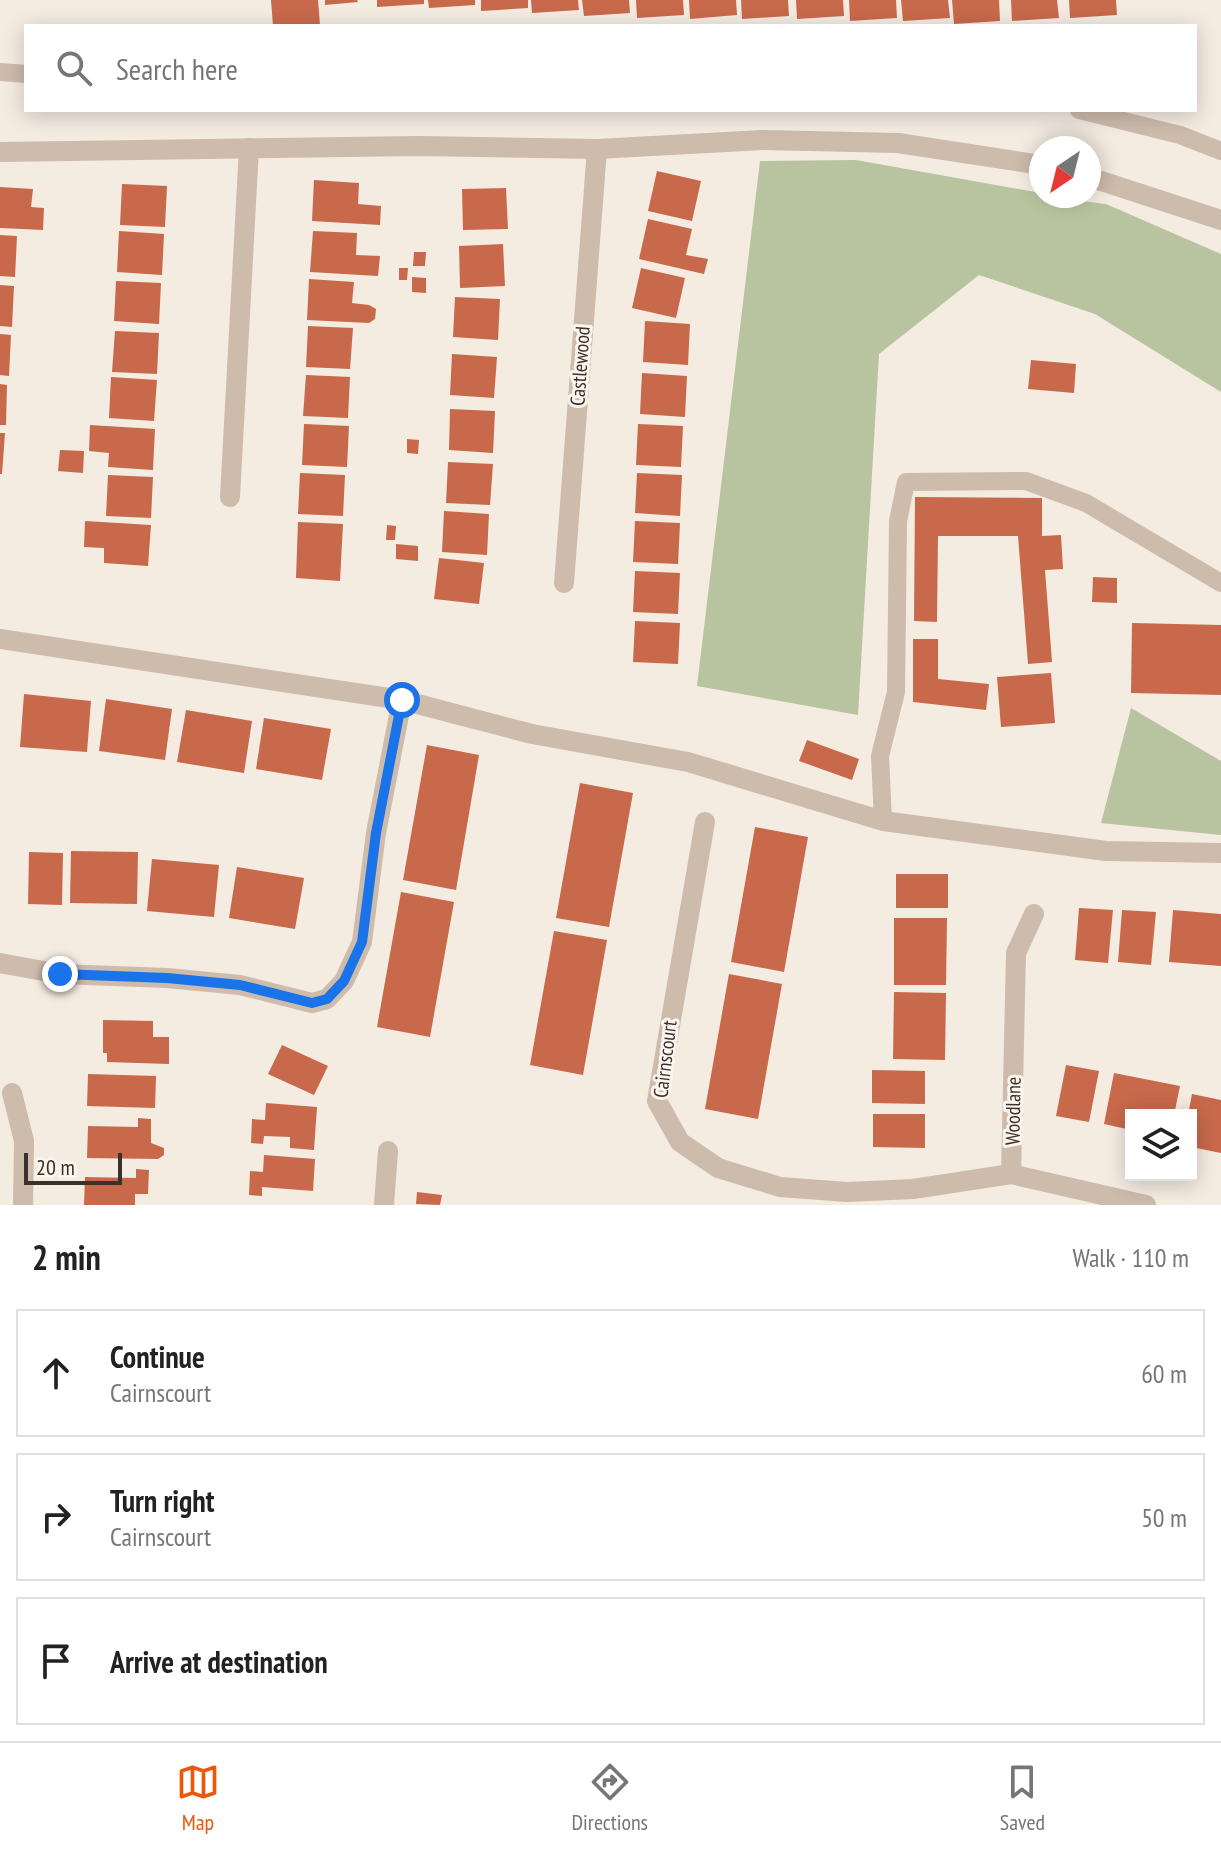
<!DOCTYPE html>
<html lang="en">
<head>
<meta charset="utf-8">
<style>
  body { margin:0; font-family:"PT Sans Narrow",sans-serif; background:#f6f6f6; color:#222 }
  .controls { position:absolute; right:24px; bottom:24px; display:grid; overflow:hidden; border-radius:0px; box-shadow:0 4px 20px #0003 }
  .controls button { width:72px; height:72px; display:grid; place-items:center; padding:0; border:0; border-bottom:2px solid #e0e0e0; background:#fff; color:#222; font:40px sans-serif }
  .compass { position:absolute; left:1029px; top:136px; width:72px; height:72px; border-radius:50%; background:#fff; box-shadow:0 4px 20px #0003; rotate:215deg }
  .scale { position:absolute; left:24px; bottom:20px; width:98px; box-sizing:border-box; padding-left:8px; border:4px solid #3b302b; border-top:0; font-size:22px; line-height:28px; white-space:nowrap; color:#3b302b; -webkit-text-stroke:6px #fbf5ee; paint-order:stroke }
  .stop { position:absolute; width:24px; height:24px; margin:-18px; border:6px solid #1a73e8; border-radius:50%; background:#fff }
  .stop.end { background:#1a73e8; border-color:#fff; box-shadow:0 2px 8px #0008 }
  .list { margin:0; padding:0; list-style:none }
  h2 { display:flex; justify-content:space-between; align-items:center; height:104px; margin:0; padding:0 32px; font-size:34px }
  h2 small { font-size:26px; font-weight:400; color:#767676 }
  .list li { display:grid; grid-template-columns:52px 1fr auto; gap:24px; align-items:center; box-sizing:border-box; height:128px; margin:0 16px 16px; padding:0 16px; border:2px solid #e0e0e0; border-radius:0px }
  .list b { display:block; font-size:30px; white-space:nowrap }
  .list p { margin:0; font-size:26px; white-space:nowrap; color:#767676 }
  .list em { font-size:26px; font-style:normal; color:#767676 }
  .icon { flex:none; width:44px; height:44px; fill:none; stroke:currentColor; stroke-width:2; stroke-linecap:round; stroke-linejoin:round }
  .map { position:relative; flex:none; width:1221px; height:1205px; overflow:hidden }
  .search { position:absolute; background:#fff; box-shadow:0 4px 20px #0003; left:24px; right:24px; top:24px; height:88px; display:flex; align-items:center; gap:20px; box-sizing:border-box; padding:0 28px; border-radius:0px; color:#767676; font-size:30px }
  .sheet { height:536px; background:#fff }
  nav { display:flex; justify-content:space-around; align-items:center; box-sizing:border-box; height:112px; border-top:2px solid #e0e0e0; background:#fff; font-size:22px; color:#767676 }
  nav a { display:grid; justify-items:center; gap:4px }
  nav .on { color:#ea580c }
  .map>svg:first-child { display:block }
</style>
</head>
<body>
<div class="map">
<svg width="1221" height="1205" viewBox="0 0 1221 1205">
  <rect width="100%" height="100%" fill="#f4ebe1"/>
  <g fill="#b8c4a0">
    <path d="M856,160l185,33v3l65,8 115,50v138l-126,-78 -116,-39 -100,79 -21,361 -161,-29 63,-525z"/>
    <path d="M1131,708l90,53v74l-120,-12z"/>
  </g>
  <g fill="#c8694b">
    <path d="M271,0h47l2,25 -47,1z"/>
    <path d="M325,0h32l1,2 -33,3z"/>
    <path d="M377,0h47v4l-47,3z"/>
    <path d="M428,0h47v5l-46,3z"/>
    <path d="M481,0h47v8l-47,3z"/>
    <path d="M531,0h47l1,10 -47,3z"/>
    <path d="M582,0h47l1,13 -46,3z"/>
    <path d="M636,0h47l1,15 -47,3z"/>
    <path d="M689,0h47l1,15 -47,4z"/>
    <path d="M741,0h47l1,16 -47,3z"/>
    <path d="M796,0h47l1,16 -47,3z"/>
    <path d="M849,0h47l1,18 -47,3z"/>
    <path d="M901,0h47l2,18 -47,3z"/>
    <path d="M952,0h47l1,21 -46,3z"/>
    <path d="M1011,0h46l2,18 -47,3z"/>
    <path d="M1069,0h47l1,15 -47,3z"/>
    <path d="M657,171l44,10 -9,40 -44,-10z"/>
    <path d="M314,180l45,3 -1,21 23,2 -1,19 -68,-4z"/>
    <path d="M122,184l45,2 -2,41 -45,-2z"/>
    <path d="M0,187l33,2 -2,18 13,1 -1,22 -43,-2z"/>
    <path d="M506,188l2,41 -45,1 -1,-41z"/>
    <path d="M648,219l44,10 -6,26 22,4 -4,15 -65,-15z"/>
    <path d="M119,231l45,3 -2,41 -45,-3z"/>
    <path d="M313,231l44,2 -1,22 24,1 -2,20 -68,-4z"/>
    <path d="M0,235l17,1 -2,41 -15,-1z"/>
    <path d="M503,244l2,42 -45,2 -1,-42z"/>
    <path d="M414,252h12l-1,14h-12z"/>
    <path d="M399,268h9l-1,12h-8z"/>
    <path d="M641,268l44,10 -9,40 -44,-10z"/>
    <path d="M412,277l14,1v15l-14,-1z"/>
    <path d="M309,279l45,3 -2,21 17,2 7,4 -1,10 -6,4 -62,-3z"/>
    <path d="M116,281l45,2 -2,41 -45,-3z"/>
    <path d="M0,285l14,1 -2,41 -12,-1z"/>
    <path d="M455,297l45,2 -2,41 -45,-3z"/>
    <path d="M645,321l45,3 -2,41 -45,-3z"/>
    <path d="M308,326l45,2 -3,41 -44,-2z"/>
    <path d="M115,331l44,2 -2,41 -45,-2z"/>
    <path d="M0,334l11,1 -2,41 -9,-1z"/>
    <path d="M452,354l45,3 -3,41 -44,-3z"/>
    <path d="M1031,360l45,4 -2,29 -46,-4z"/>
    <path d="M642,373l45,3 -2,41 -45,-3z"/>
    <path d="M306,375l44,2 -2,41 -45,-2z"/>
    <path d="M111,377l46,3 -3,41 -45,-3z"/>
    <path d="M0,384l7,1 -1,40h-6z"/>
    <path d="M450,409l45,2 -2,42 -44,-3z"/>
    <path d="M304,424l45,2 -2,41 -45,-2z"/>
    <path d="M638,424l45,2 -2,41 -45,-2z"/>
    <path d="M90,425l65,4 -2,41 -45,-3 1,-14 -20,-2z"/>
    <path d="M0,433h5l-3,41h-2z"/>
    <path d="M407,439l12,1 -1,14 -11,-1z"/>
    <path d="M60,450l24,1 -1,22 -25,-2z"/>
    <path d="M448,462l45,2 -3,41 -44,-2z"/>
    <path d="M300,473l45,2 -2,41 -45,-2z"/>
    <path d="M637,473l45,2 -2,41 -45,-3z"/>
    <path d="M108,475l45,2 -2,41 -45,-2z"/>
    <path d="M915,497l127,1v38l19,-1 2,34 -18,1 7,92 -24,2 -10,-128h-80l-1,86 -23,-1z"/>
    <path d="M444,511l45,3 -2,41 -45,-3z"/>
    <path d="M85,521l66,4 -3,41 -44,-3v-15l-20,-1z"/>
    <path d="M635,521l45,2 -2,41 -45,-2z"/>
    <path d="M298,522l45,2 -3,57 -44,-3z"/>
    <path d="M387,525l9,1 -1,14h-9z"/>
    <path d="M396,544l22,2v15l-22,-2z"/>
    <path d="M439,558l45,5 -5,41 -45,-5z"/>
    <path d="M635,571l45,2 -2,41 -45,-2z"/>
    <path d="M1093,577l24,1v25l-25,-1z"/>
    <path d="M635,621l45,2 -2,41 -45,-2z"/>
    <path d="M1132,623l89,2v70l-90,-2z"/>
    <path d="M913,639h25v40l51,5 -3,26 -73,-8z"/>
    <path d="M1051,673l4,50 -54,4 -4,-50z"/>
    <path d="M24,694l67,7 -4,51 -67,-5z"/>
    <path d="M106,699l66,10 -7,51 -66,-9z"/>
    <path d="M186,710l66,11 -8,52 -67,-11z"/>
    <path d="M264,718l67,11 -9,51 -66,-11z"/>
    <path d="M807,740l52,19 -7,21 -53,-19z"/>
    <path d="M427,745l52,10 -23,135 -53,-10z"/>
    <path d="M580,783l53,10 -24,134 -53,-9z"/>
    <path d="M755,827l53,10 -24,135 -53,-10z"/>
    <path d="M71,851l67,1 -1,52 -67,-1z"/>
    <path d="M29,852l34,1 -1,52 -34,-1z"/>
    <path d="M152,859l67,6 -5,52 -67,-6z"/>
    <path d="M237,867l67,11 -9,51 -66,-11z"/>
    <rect x="896" y="874" width="52" height="34"/>
    <path d="M401,892l53,10 -24,135 -53,-10z"/>
    <path d="M1079,908l34,2 -5,53 -33,-3z"/>
    <path d="M1122,910l34,2 -5,53 -33,-3z"/>
    <path d="M1173,910l48,4v52l-52,-4z"/>
    <path d="M894,918h53l-1,67h-52z"/>
    <path d="M554,931l53,9 -24,135 -53,-10z"/>
    <path d="M729,974l53,10 -24,135 -53,-10z"/>
    <path d="M894,992l52,1 -1,67 -52,-1z"/>
    <path d="M103,1020l50,1v16h16v27l-62,-2v-9h-4z"/>
    <path d="M282,1045l46,21 -14,29 -46,-21z"/>
    <path d="M1066,1065l33,6 -10,51 -33,-6z"/>
    <path d="M872,1070l53,1v33l-53,-1z"/>
    <path d="M1114,1073l66,13 -6,29h-43v15l-27,-6z"/>
    <path d="M88,1074l68,2 -1,32 -68,-2z"/>
    <path d="M1192,1094l29,6v53l-30,-6v-32h-3z"/>
    <path d="M266,1103l51,4 -3,43 -24,-2v-11l-26,-1 -1,8 -12,-1 1,-24 13,1z"/>
    <path d="M873,1114h52v34l-52,-1z"/>
    <path d="M138,1118l13,1v24l13,5v7l-6,4 -71,-1 1,-32 50,1z"/>
    <path d="M264,1155l51,4 -2,32 -51,-4v9l-13,-1 1,-24 13,1z"/>
    <path d="M136,1169l13,1 -1,24h-13v11h-51l1,-28 51,1z"/>
    <path d="M417,1192l25,3 -2,10 -24,-1z"/>
  </g>
  <g fill="none" stroke-linecap="round" stroke-linejoin="round">
    <g stroke="#cdbbac" stroke-width="18">
      <path d="M0,72l26,2"/>
      <path d="M1079,110l101,25 41,16"/>
      <path d="M883,821l-3,-65 16,-64 2,-171 8,-39 120,-1 60,22 135,80"/>
    </g>
    <g stroke="#cdbbac" stroke-width="20">
      <path d="M0,152l419,-6 178,3 166,-9 135,3 143,22"/>
      <path d="M1089,177l132,43"/>
      <path d="M230,497l19,-349"/>
      <path d="M564,583l33,-434"/>
      <path d="M0,639l402,61 130,34 156,28 195,59 223,30 115,2"/>
      <path d="M705,822l-48,279 23,41 38,26 62,19 67,5 66,-3 98,-15 135,31"/>
      <path d="M0,963l60,11 107,4 73,7 72,18 15,-4 17,-18 18,-39 14,-109 26,-133"/>
      <path d="M12,1093l12,48 -1,64"/>
      <path d="M1011,1174l5,-221 18,-39"/>
      <path d="M384,1205l4,-54"/>
    </g>
  </g>
  <g fill="none" stroke-linecap="round" stroke-linejoin="round">
    <path stroke="#1a73e8" stroke-width="10" d="M60,974l107,4 73,7 72,18 15,-4 17,-18 18,-39 14,-109 26,-133"/>
  </g>
  <g text-anchor="middle" dominant-baseline="central" stroke-width="6" stroke-linejoin="round" paint-order="stroke">
    <g font-size="20" fill="#3b302b" stroke="#fbf5ee">
      <text transform="translate(580 366) rotate(-86)">Castlewood</text>
      <text transform="translate(665 1059) rotate(-83)">Cairnscourt</text>
      <text transform="translate(1013 1111) rotate(-89)">Woodlane</text>
    </g>
  </g>
</svg>
<div class="controls">
<button><svg class="icon" aria-label="layers" viewBox="0 0 24 24"><path d="M12 4l9 5-9 5-9-5zM3 14l9 5 9-5"/></svg></button>
</div>
<svg class="compass" viewBox="-18 -18 36 36"><path d="M0-13l5 13h-10z" fill="#e53935"/><path d="M0 13l5-13h-10z" fill="#767676"/></svg>
<div class="scale">20 m</div>
<div class="stop" style="left:402px;top:700px"></div>
<div class="stop end" style="left:60px;top:974px"></div>
<div class="search"><svg class="icon" aria-label="search" viewBox="0 0 24 24"><circle cx="10" cy="10" r="6"/><path d="M15 15l6 6"/></svg>Search here</div>
</div>
<section class="sheet">
<h2>2 min<small>Walk · 110 m</small></h2>
<ul class="list">
<li><svg class="icon" aria-label="ahead" viewBox="0 0 24 24"><path d="M12 20V5M6 11l6-6 6 6"/></svg><div><b>Continue</b><p>Cairnscourt</p></div><em>60 m</em></li>
<li><svg class="icon" aria-label="right" viewBox="0 0 24 24"><path d="M7 20v-9h11M14 6l5 5-5 5"/></svg><div><b>Turn right</b><p>Cairnscourt</p></div><em>50 m</em></li>
<li><svg class="icon" aria-label="arrive" viewBox="0 0 24 24"><path d="M6 21V4h12l-3 4 3 4H6"/></svg><div><b>Arrive at destination</b></div></li>
</ul>
</section>
<nav>
<a class="on"><svg class="icon" aria-label="map" viewBox="0 0 24 24"><path d="M3 6l6-2 6 2 6-2v14l-6 2-6-2-6 2zM9 4v14M15 6v14"/></svg>Map</a>
<a><svg class="icon" aria-label="directions" viewBox="0 0 24 24"><path d="M12 3l9 9-9 9-9-9zM9 14v-3h6M13 9l2 2-2 2"/></svg>Directions</a>
<a><svg class="icon" aria-label="saved" viewBox="0 0 24 24"><path d="M7 4h10v16l-5-4-5 4z"/></svg>Saved</a>
</nav>
</body>
</html>
